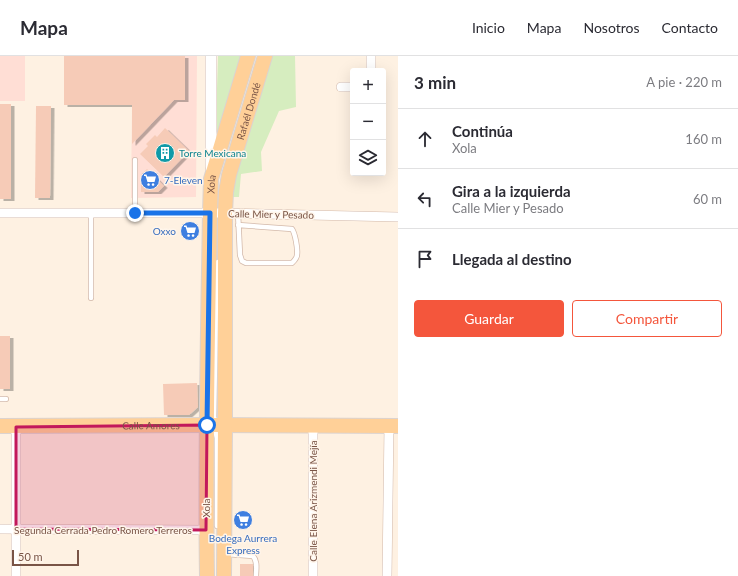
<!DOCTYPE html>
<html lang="es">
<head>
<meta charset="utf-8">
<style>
  body { margin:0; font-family:Lato,sans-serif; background:#f2f2f3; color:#2b2b33 }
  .controls { position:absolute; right:12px; top:12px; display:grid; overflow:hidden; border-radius:4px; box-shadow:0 4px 16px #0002 }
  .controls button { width:36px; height:36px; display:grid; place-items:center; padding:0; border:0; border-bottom:1px solid #e1e1e2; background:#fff; color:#2b2b33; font:20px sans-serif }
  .scale { position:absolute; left:12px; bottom:10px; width:67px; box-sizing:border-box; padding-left:4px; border:2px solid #795446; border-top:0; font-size:11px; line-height:14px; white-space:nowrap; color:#795446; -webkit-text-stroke:3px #fff5ea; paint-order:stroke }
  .stop { position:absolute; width:12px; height:12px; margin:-9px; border:3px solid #1a73e8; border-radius:50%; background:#fff }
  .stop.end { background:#1a73e8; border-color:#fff; box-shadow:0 1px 4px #0008 }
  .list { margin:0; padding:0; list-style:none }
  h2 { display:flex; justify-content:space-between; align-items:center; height:52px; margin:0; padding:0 16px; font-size:17px }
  h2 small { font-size:13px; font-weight:400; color:#7c7c81 }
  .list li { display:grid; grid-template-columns:26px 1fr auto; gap:12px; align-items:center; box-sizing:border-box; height:60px; padding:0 16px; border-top:1px solid #e1e1e2 }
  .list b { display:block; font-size:15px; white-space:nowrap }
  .list p { margin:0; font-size:13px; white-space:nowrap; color:#7c7c81 }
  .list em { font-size:13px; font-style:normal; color:#7c7c81 }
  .actions { display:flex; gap:8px; padding:12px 16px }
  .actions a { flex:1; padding:9px 0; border:1px solid #f4563c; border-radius:4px; text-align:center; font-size:14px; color:#f4563c }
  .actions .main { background:#f4563c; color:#fff }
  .icon { flex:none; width:22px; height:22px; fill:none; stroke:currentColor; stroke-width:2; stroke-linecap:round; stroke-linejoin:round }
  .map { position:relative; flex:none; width:398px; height:520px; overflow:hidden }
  header { display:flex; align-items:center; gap:24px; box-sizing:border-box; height:56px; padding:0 20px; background:#fff; border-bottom:1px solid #e1e1e2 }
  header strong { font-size:19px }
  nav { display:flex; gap:22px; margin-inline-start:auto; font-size:14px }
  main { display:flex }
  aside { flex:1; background:#fff }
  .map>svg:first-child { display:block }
</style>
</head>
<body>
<header>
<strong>Mapa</strong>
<nav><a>Inicio</a><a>Mapa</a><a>Nosotros</a><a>Contacto</a></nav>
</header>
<main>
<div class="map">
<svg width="398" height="520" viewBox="0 0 398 520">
  <defs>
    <filter id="shadow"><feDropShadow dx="3.5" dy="2" stdDeviation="0" flood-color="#0004"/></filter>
  </defs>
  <rect width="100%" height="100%" fill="#fef1e2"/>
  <g fill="#ffded5">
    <rect x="0" y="0" width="25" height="45"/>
    <path d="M64,0h133l-1,141 -65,1 1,-93h-68z"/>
  </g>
  <g fill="#d6edbf">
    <path d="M218,0h26l-29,98z"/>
    <path d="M268,0h27l1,51 -17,4 -18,41 1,19 -21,3 -2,23h-10z"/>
  </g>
  <g fill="#f6cbb7" filter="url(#shadow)">
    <path d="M64,0h121v44h-11l-42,44v-39h-68z"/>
    <rect x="0" y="48" width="11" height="95"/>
    <path d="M36,50h15l-1,92h-15z"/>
    <path d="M165,72l24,23 -25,26 -24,-23 8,-8 -2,-2 9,-9 2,2z"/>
    <path d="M147,113l17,17 -6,6h-17v-17z"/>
    <rect x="0" y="280" width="10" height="53"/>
    <path d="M197,327l1,24 -9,8h-25l-1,-31z"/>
    <rect x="240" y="508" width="13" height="12"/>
  </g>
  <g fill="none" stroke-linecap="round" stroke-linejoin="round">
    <g stroke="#d3b9aa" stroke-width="6">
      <g id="service">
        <path d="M135,157v-53"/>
        <path d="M238,157l2,42 2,6 4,2h46c2,-2 5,-5 5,-8 1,-6 -2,-22 -5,-26l-54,-4"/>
        <path d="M91,242v-85"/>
        <path d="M0,343h6"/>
        <path d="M217,470v-88l-3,-13 2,-130 2,-33"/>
        <path d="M226,498l27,2c5,6 3,13 3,20"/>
      </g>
    </g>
    <g stroke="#d3b9aa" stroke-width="10">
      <g id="minor">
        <path d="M371,15v-15"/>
        <path d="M341,31h12"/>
        <path d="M0,157h225l173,4"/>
        <path d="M0,473l206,1"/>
        <path d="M16,520v-149"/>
        <path d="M313,520v-151"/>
        <path d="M387,520l2,-150"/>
      </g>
    </g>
    <g stroke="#d3b9aa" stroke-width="12">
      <path id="tertiary" d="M211,0v111"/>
    </g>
    <g stroke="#dcd3cf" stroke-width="16">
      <g id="primary">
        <path id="s1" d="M0,370l214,-1 184,1"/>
        <path id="s2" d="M207,520c-2,-121 1,-242 3,-363l1,-34 37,-123"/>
        <path id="s3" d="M224,520l1,-151v-212l1,-21 3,-17 36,-119"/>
      </g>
    </g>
    <use href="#service" stroke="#fff" stroke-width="4.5"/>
    <use href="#minor" stroke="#fff" stroke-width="9"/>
    <use href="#tertiary" stroke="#fff" stroke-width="11"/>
    <use href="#primary" stroke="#ffd098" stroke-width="14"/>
  </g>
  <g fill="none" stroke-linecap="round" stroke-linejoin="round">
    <path stroke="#1a73e8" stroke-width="5" d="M135,157h75l-3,212"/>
  </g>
  <path fill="#c2185b" fill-opacity="0.2" stroke="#c2185b" stroke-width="3" stroke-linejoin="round" d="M207,369l-1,105 -190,-1v-102z"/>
  <defs>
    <g id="building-disc" transform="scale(1)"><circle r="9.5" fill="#0f9aa8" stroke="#fff5ea"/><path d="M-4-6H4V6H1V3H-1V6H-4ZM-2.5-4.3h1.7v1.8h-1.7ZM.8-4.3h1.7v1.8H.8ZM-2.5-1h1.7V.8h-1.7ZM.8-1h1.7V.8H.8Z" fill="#fff"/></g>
    <g id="supermarket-disc" transform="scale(1)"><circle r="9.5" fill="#3f7fe0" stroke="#fff5ea"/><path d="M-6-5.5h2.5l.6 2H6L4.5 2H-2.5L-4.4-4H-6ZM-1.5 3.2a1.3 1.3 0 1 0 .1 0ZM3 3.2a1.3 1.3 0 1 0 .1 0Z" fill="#fff"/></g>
  </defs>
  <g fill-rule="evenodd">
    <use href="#building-disc" x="165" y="97"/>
    <use href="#supermarket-disc" x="150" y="124"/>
    <use href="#supermarket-disc" x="190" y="175"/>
    <use href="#supermarket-disc" x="243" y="464"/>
  </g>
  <g text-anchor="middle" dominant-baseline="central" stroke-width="3" stroke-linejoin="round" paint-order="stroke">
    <g font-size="10" fill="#795446" stroke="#fff5ea">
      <text stroke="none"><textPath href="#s3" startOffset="468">Rafaél Dondé</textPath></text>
      <text stroke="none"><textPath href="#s2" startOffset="392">Xola</textPath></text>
      <text transform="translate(271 158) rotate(1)">Calle Mier y Pesado</text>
      <text stroke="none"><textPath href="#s1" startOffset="151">Calle Amores</textPath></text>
      <text transform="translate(313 445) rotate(-90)">Calle Elena Arizmendi Mejía</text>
      <text transform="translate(206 452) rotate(-90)">Xola</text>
      <text x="103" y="474">Segunda Cerrada Pedro Romero Terreros</text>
    </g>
    <g font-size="10" fill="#0d838f" stroke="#fff5ea" text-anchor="start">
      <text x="179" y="97">Torre Mexicana</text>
    </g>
    <g font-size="10" fill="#366cbe" stroke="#fff5ea" text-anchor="start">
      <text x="164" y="124">7-Eleven</text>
      <text x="176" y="175" text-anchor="end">Oxxo</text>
      <text x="243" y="482" text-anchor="middle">Bodega Aurrera<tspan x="243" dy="12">Express</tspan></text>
    </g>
  </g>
</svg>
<div class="controls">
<button>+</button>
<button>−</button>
<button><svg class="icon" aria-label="layers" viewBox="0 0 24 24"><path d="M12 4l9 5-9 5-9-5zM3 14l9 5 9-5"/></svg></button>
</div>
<div class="scale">50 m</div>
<div class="stop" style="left:207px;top:369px"></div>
<div class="stop end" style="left:135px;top:157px"></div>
</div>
<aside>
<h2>3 min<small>A pie · 220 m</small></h2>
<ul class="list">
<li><svg class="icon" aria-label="ahead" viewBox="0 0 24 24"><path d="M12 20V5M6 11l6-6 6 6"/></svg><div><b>Continúa</b><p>Xola</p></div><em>160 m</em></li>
<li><svg class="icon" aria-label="left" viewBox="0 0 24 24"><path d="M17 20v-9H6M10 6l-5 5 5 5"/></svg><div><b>Gira a la izquierda</b><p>Calle Mier y Pesado</p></div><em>60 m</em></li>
<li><svg class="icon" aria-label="arrive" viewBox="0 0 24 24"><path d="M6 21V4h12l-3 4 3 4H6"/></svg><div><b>Llegada al destino</b></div></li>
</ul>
<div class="actions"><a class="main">Guardar</a><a>Compartir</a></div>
</aside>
</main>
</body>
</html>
